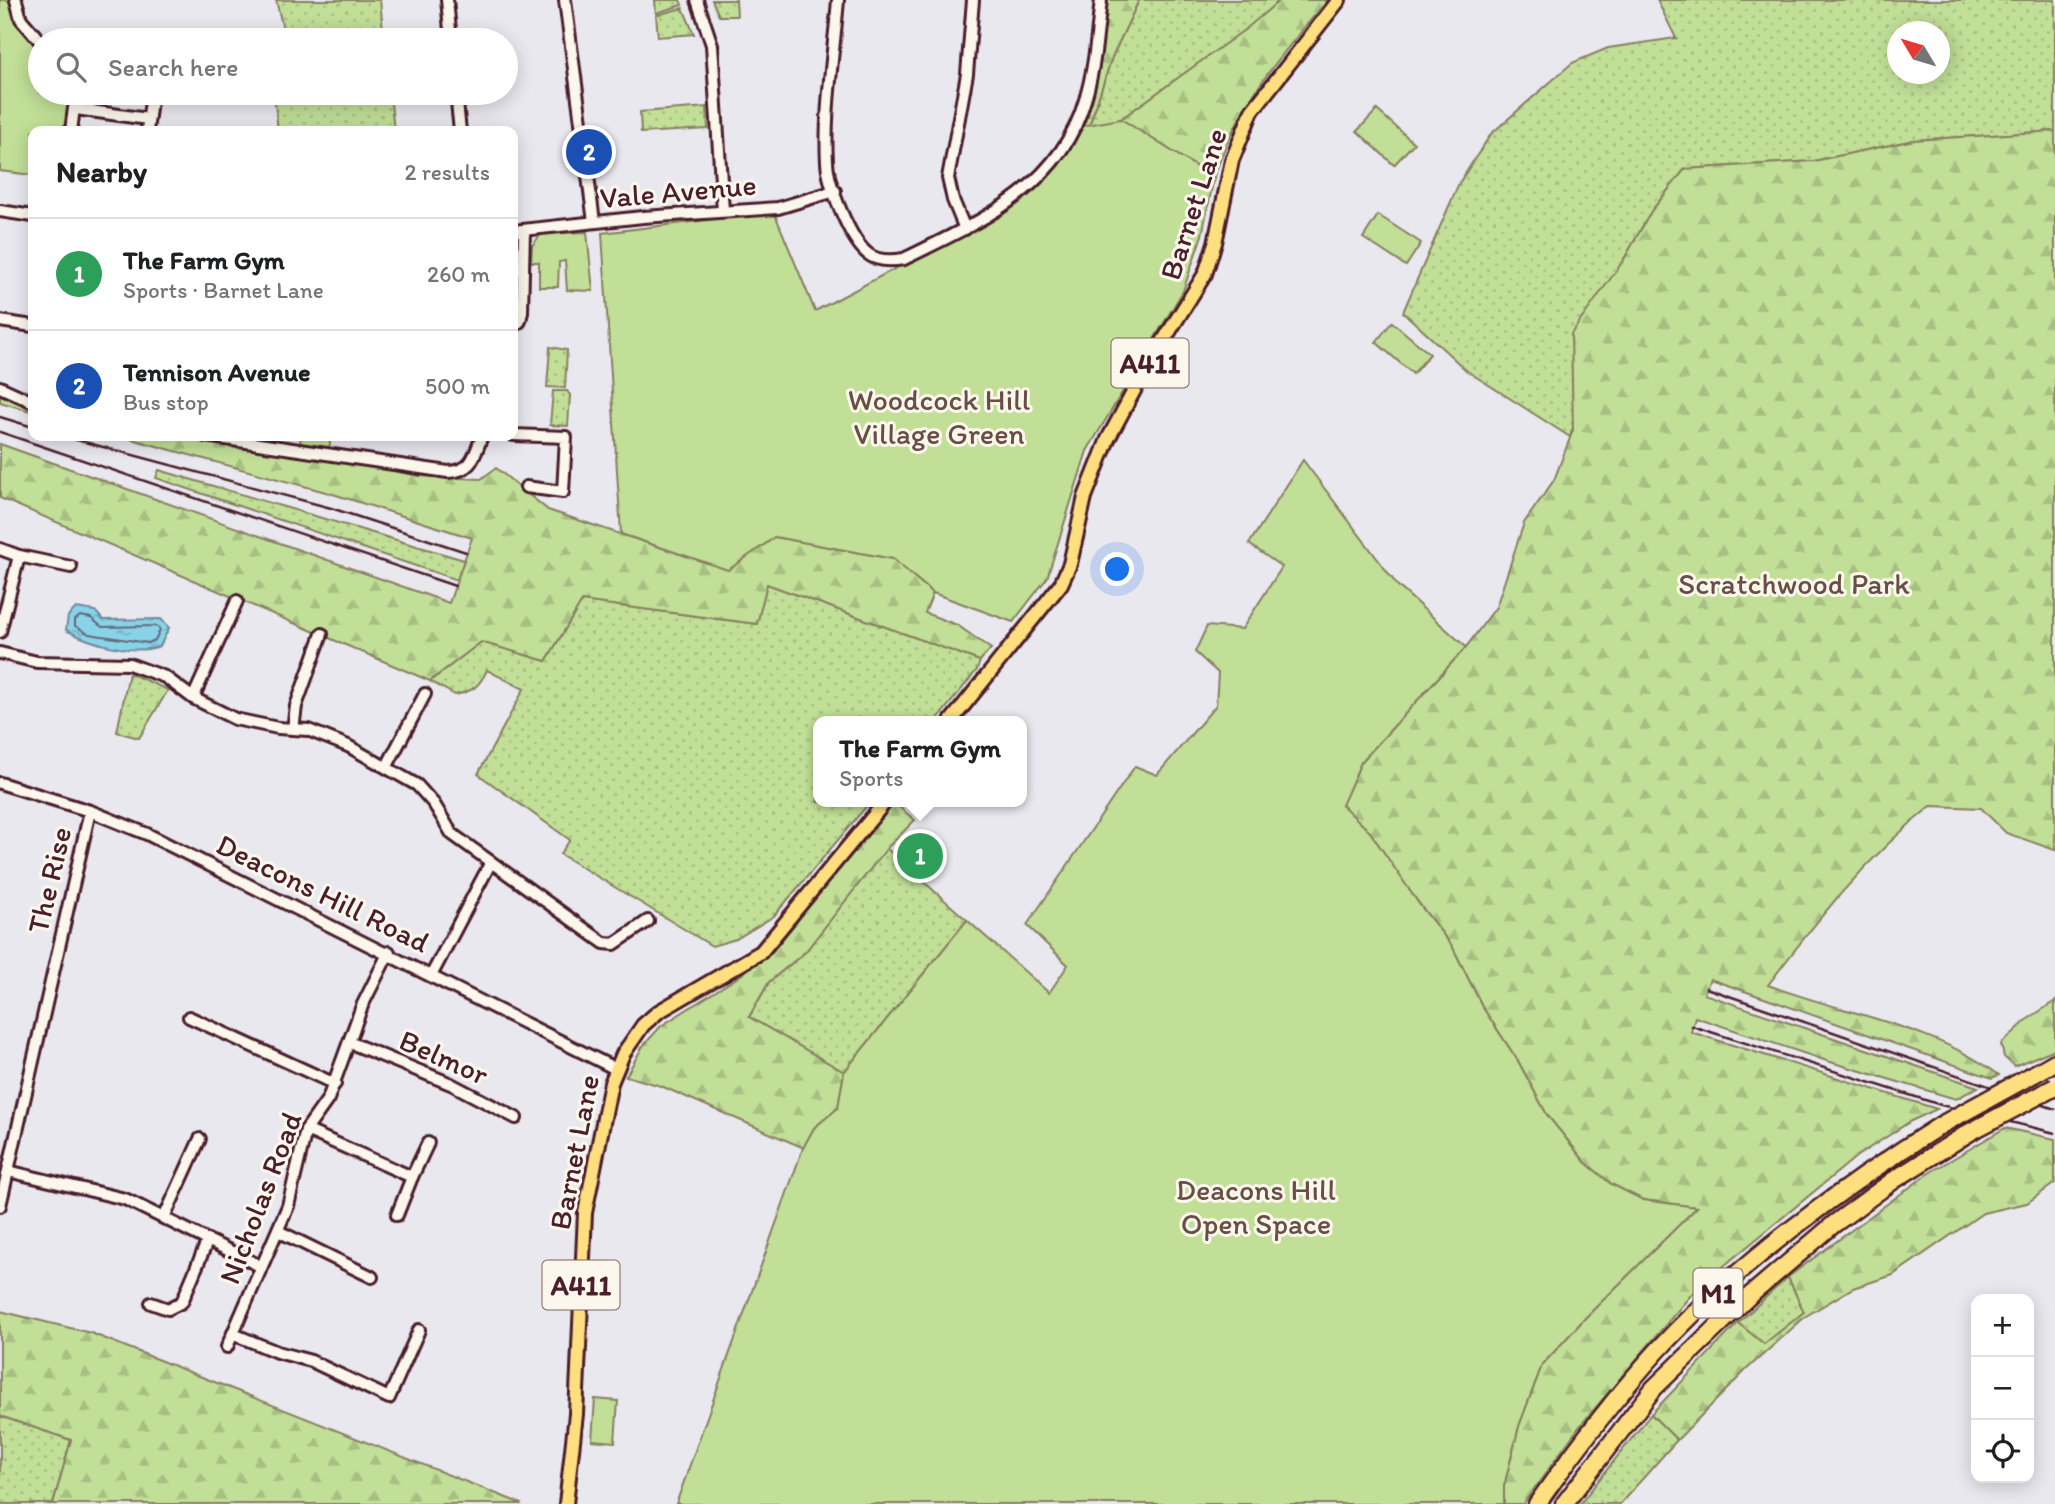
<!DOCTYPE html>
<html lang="en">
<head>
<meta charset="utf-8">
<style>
  body { margin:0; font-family:Itim,sans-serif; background:#f2f2f2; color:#202124 }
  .controls { position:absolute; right:21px; bottom:21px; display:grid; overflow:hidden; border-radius:14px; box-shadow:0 4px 18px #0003 }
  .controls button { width:63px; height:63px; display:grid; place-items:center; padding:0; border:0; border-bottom:2px solid #e0e0e0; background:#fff; color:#202124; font:35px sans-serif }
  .compass { position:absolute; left:1887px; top:21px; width:63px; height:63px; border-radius:50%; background:#fff; box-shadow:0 4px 18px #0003; rotate:308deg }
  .you { position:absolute; left:1118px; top:570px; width:24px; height:24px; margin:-18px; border:5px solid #fff; border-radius:50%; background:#1a73e8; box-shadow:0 0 0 10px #1a73e833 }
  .badge { display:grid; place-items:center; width:46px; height:46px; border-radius:50%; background:#db2777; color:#fff; font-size:23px; font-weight:700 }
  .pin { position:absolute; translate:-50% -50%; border:4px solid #fff; box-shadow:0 2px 7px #0006 }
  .popup { position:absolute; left:813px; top:716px; width:214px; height:91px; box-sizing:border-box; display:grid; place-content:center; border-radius:14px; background:#fff; filter:drop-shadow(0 2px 5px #0005); font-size:23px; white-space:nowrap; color:#757577 }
  .popup b { font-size:26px; color:#202124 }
  .popup::after { content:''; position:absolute; left:50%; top:100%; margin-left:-14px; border:14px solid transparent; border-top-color:#fff }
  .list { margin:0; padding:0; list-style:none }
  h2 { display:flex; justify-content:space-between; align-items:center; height:91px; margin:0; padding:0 28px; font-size:30px }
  h2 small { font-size:23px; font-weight:400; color:#757577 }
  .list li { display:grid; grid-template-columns:46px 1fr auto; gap:21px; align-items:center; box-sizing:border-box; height:112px; padding:0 28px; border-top:2px solid #e0e0e0 }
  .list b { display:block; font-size:26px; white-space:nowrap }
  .list p { margin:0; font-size:23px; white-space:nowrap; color:#757577 }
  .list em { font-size:23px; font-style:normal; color:#757577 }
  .icon { flex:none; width:38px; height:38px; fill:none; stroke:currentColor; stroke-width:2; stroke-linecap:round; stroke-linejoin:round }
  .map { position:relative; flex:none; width:2055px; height:1504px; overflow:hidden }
  .search { position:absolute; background:#fff; box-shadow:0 4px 18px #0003; left:28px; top:28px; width:490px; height:77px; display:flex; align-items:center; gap:18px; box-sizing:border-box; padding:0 24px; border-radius:38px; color:#757577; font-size:26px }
  .panel { position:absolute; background:#fff; box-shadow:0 4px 18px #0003; left:28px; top:126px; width:490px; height:315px; border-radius:14px }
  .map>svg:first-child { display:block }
</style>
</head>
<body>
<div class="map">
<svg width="2055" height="1504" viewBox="0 0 2055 1504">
  <defs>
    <pattern id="grass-dots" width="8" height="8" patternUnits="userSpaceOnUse" patternTransform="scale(1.75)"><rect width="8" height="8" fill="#c1df97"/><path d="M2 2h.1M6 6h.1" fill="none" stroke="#a7bf82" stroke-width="1.8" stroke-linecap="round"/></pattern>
    <pattern id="forest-firs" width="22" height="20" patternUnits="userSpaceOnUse" patternTransform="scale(1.75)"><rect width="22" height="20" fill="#c1df97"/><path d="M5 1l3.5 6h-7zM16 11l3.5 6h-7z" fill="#a7bf82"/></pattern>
    <pattern id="water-ripples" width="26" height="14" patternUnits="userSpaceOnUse" patternTransform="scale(1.75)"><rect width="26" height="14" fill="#89d3e9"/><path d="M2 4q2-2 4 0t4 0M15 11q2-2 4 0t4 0" fill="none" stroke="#78b5c8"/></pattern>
  </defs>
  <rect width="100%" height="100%" fill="#eae8ef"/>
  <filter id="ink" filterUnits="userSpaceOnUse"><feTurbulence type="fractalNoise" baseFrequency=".0143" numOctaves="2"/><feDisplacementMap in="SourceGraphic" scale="14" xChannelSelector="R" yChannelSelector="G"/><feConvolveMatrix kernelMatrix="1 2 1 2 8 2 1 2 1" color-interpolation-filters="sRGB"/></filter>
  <g filter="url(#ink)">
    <g fill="url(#grass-dots)" stroke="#867f61" stroke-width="2" fill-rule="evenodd">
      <path d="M276,0h104l4,40h-115l-1,-5 16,-2z"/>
      <path d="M655,0h25l2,5 -26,8z"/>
      <path d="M712,0h24l1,16h-18z"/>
      <path d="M1139,0h141l-32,28 -127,91 -32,7 23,-69z"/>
      <path d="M1657,0h398v131l-141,9 -100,21 -129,8 -33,41 -29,51 -53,176 -103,-66 -64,-59 56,-129 32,-49 81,-71 36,-15 68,-10zM1898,32h42v42h-42z"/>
      <path d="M683,8l11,26 -36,3 -2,-22z"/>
      <path d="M274,93h116l4,38h-116z"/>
      <path d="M707,107l1,22 -67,4 -1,-21z"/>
      <path d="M550,347l17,3 -2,38 -18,-1z"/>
      <path d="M553,391h14l3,4 -2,31 -18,-1z"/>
      <path d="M159,470l305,90 -7,20 -301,-102z"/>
      <path d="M767,584l213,77 -3,9 -41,51h-118v81h52l-96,114 -38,23 -24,7 -152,-92 10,-14 -92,-66 46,-85 -37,-19c-8,17 -14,21 -32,25l-25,-14 51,-39 65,19 36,-60 174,23z"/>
      <path d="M129,673l39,17 -29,48 -22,-6z"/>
      <path d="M886,848l81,72 -123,152 -95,-55 20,-35 36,-30z"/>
      <path d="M1788,1277l16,35 -40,33 -26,-22z"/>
      <path d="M1651,1414l26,26 -57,64h-40z"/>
      <path d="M0,1416l71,24 -18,64h-53z"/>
    </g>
    <g fill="url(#forest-firs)" stroke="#867f61" stroke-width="2">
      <path d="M1106,0h33l-27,57 -23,69h-8l10,-31z"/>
      <path d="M1280,0h48c-47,54 -93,108 -114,178l-93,-59 126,-91z"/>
      <path d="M2055,131v719l-49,-17 -25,-25 -50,-2c-65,52 -114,114 -163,179 77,29 163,40 231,90l-7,3 -282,-99 -6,15 274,93 -22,12 -129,-38 -132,-44 -4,15 246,77 -26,12 -54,35 -161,133 -117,138 -56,77h-19v-18l15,-60 23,-61 43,-47 112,-111 -54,-7 -32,-16 -26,-22 -38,-47 -29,-54 -35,-53 -31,-62 -110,-142 19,-42 105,-115 30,-40 28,-84 30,-43 19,-50 -2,-96 52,-73 29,-51 33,-41 129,-8 100,-21z"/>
      <path d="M0,392l33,15v5l-33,-10z"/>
      <path d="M120,436h50l161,22 88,18 62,3 15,-11 52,42 180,60 47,-33 118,22 40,34 -8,20 32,12 34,24 -11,12 -213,-77 -10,40 -175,-23 -36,60 -65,-19 -51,39 -430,-183v-54l449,159 23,-65 -139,-44z"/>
      <path d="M893,802l22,18 -27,27 -83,105 -36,30 -20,35 95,55 -6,36 -24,20 -10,20 -143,-62 -35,-10 17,-30 18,-20 77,-49 35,-26z"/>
      <path d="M2055,1001v48l-41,17 -10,-9 -3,-13 27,-25z"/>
      <path d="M2005,1128l50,11v44l-28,20 -44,10 -90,62 -40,13 -47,28 -60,54 -69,70 -26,-26 87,-91 26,21 40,-32 -16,-35 141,-104z"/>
      <path d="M0,1311l91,22 431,171h-469l18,-64 -71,-24z"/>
    </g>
    <g fill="#c1df97" stroke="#867f61" stroke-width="2">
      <path d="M0,0h12l6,24 22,24v45h31l-5,38h-33v44l-33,-4z"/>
      <path d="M1377,110l37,33 -20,22 -37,-34z"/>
      <path d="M1121,119l93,59 -12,57 -19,56 -96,160 -40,127 -34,44 -80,-29 -40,-34 -118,-22 -47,33 -107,-36 -19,-301 172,-21 41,99 189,-100 26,-18 51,-67z"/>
      <path d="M1378,215l43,28 -15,23 -43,-28z"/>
      <path d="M587,232l6,59 -26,-1 -2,-29 -6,1 -1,25h-19v-25h-8l1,-16 9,-12z"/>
      <path d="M1392,322l38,32 -17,20 -37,-32z"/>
      <path d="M301,436h30l-2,13 -29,-4z"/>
      <path d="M1303,460l95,126 68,61 -105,115 -19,43 28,27 49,72 33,42 31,62 35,53 29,54 38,47 26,22 32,16 54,7 -112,111 -43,47 -23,61 -15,60v18h-828l127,-356 11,-20 24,-20 6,-36 123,-152 82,73 19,-28 -41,-40 108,-159 22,9 59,-70 2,-32 -23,-21 12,-26 35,3 40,-62 -33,-23z"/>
      <path d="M595,1399l23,2 -3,41 -23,-2z"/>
    </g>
    <path fill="url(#water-ripples)" stroke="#708b9d" stroke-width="2" d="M76,608l19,3 8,9 58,-1 8,9 -9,18c-27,10 -70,-3 -94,-16l2,-14z"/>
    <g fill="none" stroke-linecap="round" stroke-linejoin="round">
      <path stroke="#636777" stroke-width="2" d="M80,616l11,2 11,9 55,-1 3,4 -5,10 -7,3 -59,-9 -14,-8v-6z"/>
      <g stroke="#4a1f2b" stroke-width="16">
        <g id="minor">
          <path d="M16,0l5,19 19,22"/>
          <path d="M447,0l4,40"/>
          <path d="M565,0l29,222"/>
          <path d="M697,0l15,45 11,166"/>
          <path d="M838,0c-4,50 -14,112 -11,162 1,23 23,78 41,92 10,8 24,7 36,5 75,-37 156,-71 181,-159 10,-32 12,-67 16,-100"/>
          <path d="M456,93l4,38"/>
          <path d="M76,109l72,10"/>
          <path d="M71,131l5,-38"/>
          <path d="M147,131l5,-38"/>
          <path d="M0,211l33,5"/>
          <path d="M965,229l-12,-29 -5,-22 19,-104 6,-74"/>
          <path d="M513,231l130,-14 135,-9 57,-17"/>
          <path d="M0,321l33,5"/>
          <path d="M513,328l7,-7 2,-9 2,-82"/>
          <path d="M0,387l33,15"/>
          <path d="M513,435l53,2 -3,55 -37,-5"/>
          <path d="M205,436l243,36c25,-1 26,-16 34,-36"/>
          <path d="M0,549l19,7 -19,76"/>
          <path d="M19,556l52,11"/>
          <path d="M0,653l37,9 92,2 36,13 28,21 42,21 43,9 30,2 40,16 69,39 17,19 18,30 152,109 10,1 34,-23"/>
          <path d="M193,698l44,-97"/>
          <path d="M293,729l3,-23 26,-72"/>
          <path d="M387,766l38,-72"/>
          <path d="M0,783l90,28 57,23 469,235"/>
          <path d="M432,974l59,-112"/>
          <path d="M189,1017l146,67"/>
          <path d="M351,1043l100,41 65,34"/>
          <path d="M306,1130l106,47 -15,38"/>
          <path d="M8,1171l117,28 135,67"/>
          <path d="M412,1177l16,-34"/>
          <path d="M0,1206l90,-395"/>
          <path d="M164,1218l36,-79"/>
          <path d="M278,1231l94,46"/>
          <path d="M151,1303l17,6 14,-7 25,-60"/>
          <path d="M233,1334l44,18 34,9 78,37 30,-68"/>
          <path d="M227,1347l61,-141 18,-76 22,-31 34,-93 27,-54"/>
        </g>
      </g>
      <g stroke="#4a1f2b" stroke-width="18">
        <g id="major">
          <path d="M951,721l110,-137 9,-20 15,-67 23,-58 36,-67 61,-98 10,-31 17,-83 20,-49 87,-111"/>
          <path d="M566,1504l10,-90 9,-201 26,-130 12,-29 20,-29 15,-13 103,-60 124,-150"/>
        </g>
      </g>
      <g stroke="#4a1f2b" stroke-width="21">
        <g id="highway">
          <path d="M2034,1074l21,-12"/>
          <path d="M1537,1504c38,-54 77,-106 122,-155 76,-83 186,-164 282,-224"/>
          <path d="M1564,1504l90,-116 93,-90 87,-74 60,-44 76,-48"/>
        </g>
      </g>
      <use href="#minor" stroke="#fbf7ec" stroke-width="10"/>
      <use href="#major" stroke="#fedf80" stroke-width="12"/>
      <use href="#highway" stroke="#fedf80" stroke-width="16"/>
      <g stroke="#4a1f2b" stroke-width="2.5">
        <path d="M0,417l33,10"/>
        <path d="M0,432l455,154"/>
        <path d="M62,436l269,72 135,44"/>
        <path d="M1706,988l349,121"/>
        <path d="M1692,1026l249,79 114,28"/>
      </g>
      <g stroke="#4a1f2b" stroke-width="21" stroke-linecap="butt">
        <g id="highway-bridge">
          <path d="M1941,1125l93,-51"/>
          <path d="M1970,1132l85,-45"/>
        </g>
      </g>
      <use href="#highway-bridge" stroke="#fedf80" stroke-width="16"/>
    </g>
  </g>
  <g text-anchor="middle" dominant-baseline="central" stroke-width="6" stroke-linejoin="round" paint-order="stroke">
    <g fill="#fbf7ec" stroke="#7f6065" stroke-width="2">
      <rect x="1111.5" y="338.5" width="77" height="49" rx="5"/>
      <rect x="542.5" y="1260.5" width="77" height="49" rx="5"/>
      <rect x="1693.5" y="1268.5" width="49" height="49" rx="5"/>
    </g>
    <g font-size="28" font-weight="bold" fill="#4a1f2b">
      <text x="1150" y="363">A411</text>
      <text x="581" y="1285">A411</text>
      <text x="1718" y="1293">M1</text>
    </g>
    <g font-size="30" fill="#4a1f2b" stroke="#fbf7ec">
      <text transform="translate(678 191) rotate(-5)">Vale Avenue</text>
      <text transform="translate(1193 204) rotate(-72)">Barnet Lane</text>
      <text transform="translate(49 880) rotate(-77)">The Rise</text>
      <text transform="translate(323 893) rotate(26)">Deacons Hill Road</text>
      <text transform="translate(444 1057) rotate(24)">Belmor</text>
      <text transform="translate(574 1152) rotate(-79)">Barnet Lane</text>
      <text transform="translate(260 1198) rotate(-69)">Nicholas Road</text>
    </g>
    <g font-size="30" fill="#684f46" stroke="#fbf7ec">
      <text x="939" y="399">Woodcock Hill<tspan x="939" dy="34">Village Green</tspan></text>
      <text x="1794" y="583">Scratchwood Park</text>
      <text x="1256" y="1189">Deacons Hill<tspan x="1256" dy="34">Open Space</tspan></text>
    </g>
  </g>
</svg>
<div class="controls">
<button>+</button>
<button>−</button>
<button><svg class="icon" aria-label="locate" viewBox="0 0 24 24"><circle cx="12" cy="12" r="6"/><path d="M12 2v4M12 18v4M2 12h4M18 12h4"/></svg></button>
</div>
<svg class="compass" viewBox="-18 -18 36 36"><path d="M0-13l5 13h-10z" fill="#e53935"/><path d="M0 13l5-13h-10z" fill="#757577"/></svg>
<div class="you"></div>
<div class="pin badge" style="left:920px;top:856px;background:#2e9e5b">1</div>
<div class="popup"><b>The Farm Gym</b>Sports</div>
<div class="pin badge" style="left:589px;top:152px;background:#1a4fb4">2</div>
<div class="search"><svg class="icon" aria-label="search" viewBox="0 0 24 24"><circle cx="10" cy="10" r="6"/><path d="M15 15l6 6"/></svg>Search here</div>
<section class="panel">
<h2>Nearby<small>2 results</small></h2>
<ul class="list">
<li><span class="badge" style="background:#2e9e5b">1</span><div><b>The Farm Gym</b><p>Sports · Barnet Lane</p></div><em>260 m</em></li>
<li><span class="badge" style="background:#1a4fb4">2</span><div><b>Tennison Avenue</b><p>Bus stop</p></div><em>500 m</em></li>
</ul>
</section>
</div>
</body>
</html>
